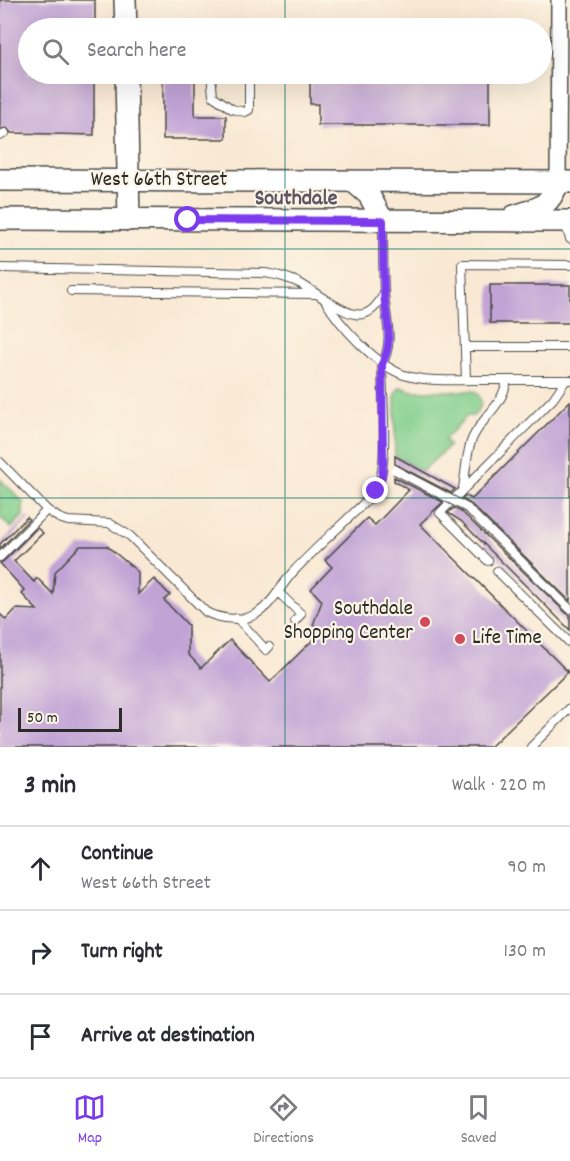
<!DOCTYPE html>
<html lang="en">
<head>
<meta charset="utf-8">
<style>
  body { margin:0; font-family:Dekko,sans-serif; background:#f2f2f3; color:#2b2b33 }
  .scale { position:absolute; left:18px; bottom:15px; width:104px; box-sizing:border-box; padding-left:6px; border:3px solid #2b2b2b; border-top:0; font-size:16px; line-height:21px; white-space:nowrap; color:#2b2b2b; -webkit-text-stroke:4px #fcf5e5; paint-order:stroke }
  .stop { position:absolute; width:18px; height:18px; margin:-14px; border:4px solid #7c3aed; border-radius:50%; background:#fff }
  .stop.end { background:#7c3aed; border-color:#fff; box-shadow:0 2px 6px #0008 }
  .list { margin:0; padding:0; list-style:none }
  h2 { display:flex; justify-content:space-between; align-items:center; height:78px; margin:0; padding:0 24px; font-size:26px }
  h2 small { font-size:20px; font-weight:400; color:#7c7c81 }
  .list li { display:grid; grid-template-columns:39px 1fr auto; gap:18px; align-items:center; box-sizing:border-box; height:84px; padding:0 24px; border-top:2px solid #e1e1e2 }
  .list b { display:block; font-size:22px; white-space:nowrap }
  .list p { margin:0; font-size:20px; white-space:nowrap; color:#7c7c81 }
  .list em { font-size:20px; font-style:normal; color:#7c7c81 }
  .icon { flex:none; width:33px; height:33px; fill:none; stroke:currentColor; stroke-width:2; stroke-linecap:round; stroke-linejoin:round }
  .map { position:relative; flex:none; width:570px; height:747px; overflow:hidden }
  .search { position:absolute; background:#fff; box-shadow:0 6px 24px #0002; left:18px; right:18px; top:18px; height:66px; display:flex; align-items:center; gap:15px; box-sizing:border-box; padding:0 21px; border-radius:33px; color:#7c7c81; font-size:22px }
  .sheet { height:330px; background:#fff }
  nav { display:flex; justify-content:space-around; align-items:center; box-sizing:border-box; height:84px; border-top:2px solid #e1e1e2; background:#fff; font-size:16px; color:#7c7c81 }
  nav a { display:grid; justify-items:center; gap:3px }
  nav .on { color:#7c3aed }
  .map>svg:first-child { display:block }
</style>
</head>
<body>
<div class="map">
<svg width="570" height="747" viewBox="0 0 570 747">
  <rect width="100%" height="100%" fill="#fcf5e5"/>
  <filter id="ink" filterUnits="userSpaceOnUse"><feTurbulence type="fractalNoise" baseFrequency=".0167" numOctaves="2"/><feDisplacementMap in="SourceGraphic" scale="12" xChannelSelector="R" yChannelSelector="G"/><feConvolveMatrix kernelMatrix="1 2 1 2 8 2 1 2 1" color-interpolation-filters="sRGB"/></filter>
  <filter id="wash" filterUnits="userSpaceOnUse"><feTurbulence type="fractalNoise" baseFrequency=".008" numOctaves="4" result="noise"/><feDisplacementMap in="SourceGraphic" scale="24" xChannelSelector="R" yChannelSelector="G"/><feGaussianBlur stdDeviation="1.35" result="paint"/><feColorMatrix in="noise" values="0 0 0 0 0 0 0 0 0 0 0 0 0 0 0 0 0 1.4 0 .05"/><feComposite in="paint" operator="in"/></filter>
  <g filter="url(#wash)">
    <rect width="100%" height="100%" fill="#f9e9d4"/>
    <g fill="#82cf8d" stroke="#567d5c" stroke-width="1.5">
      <path d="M400,387l12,4h60l4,1c8,9 6,16 -3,24h-6l-22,23 4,7 -27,25 -27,-15v-62z"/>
      <path d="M0,479l23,23v14l-12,12 -11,-11z"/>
    </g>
    <g id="blocks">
      <g fill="#c1a3d6">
        <path d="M0,0h95v28h-67v46h66v61l-83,-2 -4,-5 -7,1z"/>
        <path d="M163,74h32v42h31v23h-63z"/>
        <path d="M310,79h180v46h-172v-21h-8z"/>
        <rect x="490" y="285" width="80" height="38"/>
        <path d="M570,401v200l-99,-97 -9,-5 4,-3 6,3z"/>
        <path d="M395,456l27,15 33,18 -4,4 -56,-29z"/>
        <path d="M394,477l49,25 -23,22 148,148 -78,75h-490v-133l6,6 10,-11 21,1 -15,-16 3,-3 -25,-28 4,-2 33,-33 6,5 -29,28 20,21 3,-4 16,16 2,-22 25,-26h27l31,26v22l16,-15 16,16 -6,5 24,25v29l13,14 29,-28 40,42 54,-53 -11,-4 9,-24 -11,-12 21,-22 -7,-7 42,-42 8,7 34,-35 -15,-9z"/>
        <path d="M454,508l9,5 103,100 4,2v15l-109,-109 -13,-8z"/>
        <path d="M27,517l2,2 -29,30v-5z"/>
      </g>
    </g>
  </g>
  <g filter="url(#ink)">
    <use href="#blocks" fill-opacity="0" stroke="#4a4844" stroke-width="1.5"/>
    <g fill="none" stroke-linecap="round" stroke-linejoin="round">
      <g stroke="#4a4844" stroke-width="10">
        <g id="lane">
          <path d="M211,74l2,22 19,13 13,3 4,-2v-36"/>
          <path d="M0,136l5,-3"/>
          <path d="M565,223l5,16"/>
          <path d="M0,268l265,5c13,2 25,5 36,11 14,8 40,28 54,30 15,3 23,-10 29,-20"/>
          <path d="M71,291l244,3"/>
          <path d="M325,300c14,25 51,65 79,75 22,7 46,5 69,5 32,0 65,0 97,0"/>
          <path d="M465,347h105"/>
          <path d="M466,380l-4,-116 108,1"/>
          <path d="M0,462l47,48 12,8 9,3 41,2 21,13 76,76c13,7 37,10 50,2 16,-9 25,-29 37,-42 26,-28 56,-53 83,-81 14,-29 6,-93 6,-127 13,-24 3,-46 2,-72 -1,-24 -1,-47 -1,-70"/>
          <path d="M463,488c3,-16 3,-37 10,-51 11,-22 29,-30 34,-57"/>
          <path d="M467,508l103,101"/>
          <path d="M0,557l47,-47"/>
          <path d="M488,561l-48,-48 113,-114 13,-19"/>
          <path d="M497,571l73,72"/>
          <path d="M278,592l23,22 -6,7"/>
          <path d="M237,618l29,32 3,-3"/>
          <path d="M531,747l39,-39"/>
        </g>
      </g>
      <g stroke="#4a4844" stroke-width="18">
        <path id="street" d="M558,182l1,-182"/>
      </g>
      <g stroke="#4a4844" stroke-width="24">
        <g id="secondary">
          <path d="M125,0l1,28"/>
          <path d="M126,74l3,146"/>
          <path d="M0,180l570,2"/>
          <path d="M354,182l15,13 14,26"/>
          <path d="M514,216c24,-7 36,-9 44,-34"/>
          <path d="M0,219l570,2"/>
        </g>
      </g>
      <use href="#lane" stroke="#fff" stroke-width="8"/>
      <use href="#street" stroke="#fff" stroke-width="15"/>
      <use href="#secondary" stroke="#fff" stroke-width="21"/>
      <g stroke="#4a4844" stroke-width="10" stroke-linecap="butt">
        <path id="lane-bridge" d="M395,470l72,38"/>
      </g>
      <use href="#lane-bridge" stroke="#fff" stroke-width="8"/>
    </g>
  </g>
  <g fill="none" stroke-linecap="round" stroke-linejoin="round" filter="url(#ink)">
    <path stroke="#7c3aed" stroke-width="8" d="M188,220l195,1c0,24 0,47 1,70 1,27 11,48 -2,73l1,100 -1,11 -6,16"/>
  </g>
  <path fill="none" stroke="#0f766e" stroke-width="1.5" stroke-opacity="0.55" d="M285,0v28M285,74v673M0,249h570M0,498h570"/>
  <g fill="#d1495b" stroke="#fcf5e5" stroke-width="2">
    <circle cx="425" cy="622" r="6"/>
    <circle cx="460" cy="639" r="6"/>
  </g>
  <g text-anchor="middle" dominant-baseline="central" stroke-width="4.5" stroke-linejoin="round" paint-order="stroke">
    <g font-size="21" fill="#2b2b2b" stroke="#fcf5e5">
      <text x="159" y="181">West 66th Street</text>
    </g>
    <g font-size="21" fill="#2b2b2b" stroke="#fcf5e5" text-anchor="end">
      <text x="413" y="610">Southdale<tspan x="413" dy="24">Shopping Center</tspan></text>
      <text x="472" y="639" text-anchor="start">Life Time</text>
    </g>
    <g font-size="22" font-weight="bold" fill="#605567" stroke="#fcf5e5">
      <text x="296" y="199">Southdale</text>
    </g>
  </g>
</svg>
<div class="scale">50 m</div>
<div class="stop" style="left:188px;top:220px"></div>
<div class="stop end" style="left:376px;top:491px"></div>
<div class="search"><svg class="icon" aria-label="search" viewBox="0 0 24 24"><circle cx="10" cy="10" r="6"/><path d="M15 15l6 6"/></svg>Search here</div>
</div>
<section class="sheet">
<h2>3 min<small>Walk · 220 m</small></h2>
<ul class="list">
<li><svg class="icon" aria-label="ahead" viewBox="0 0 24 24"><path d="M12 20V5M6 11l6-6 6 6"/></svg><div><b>Continue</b><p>West 66th Street</p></div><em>90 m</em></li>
<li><svg class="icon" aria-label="right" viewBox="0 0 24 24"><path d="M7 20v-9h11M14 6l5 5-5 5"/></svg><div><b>Turn right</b></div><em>130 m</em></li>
<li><svg class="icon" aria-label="arrive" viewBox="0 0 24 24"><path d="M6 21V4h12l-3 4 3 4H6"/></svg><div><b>Arrive at destination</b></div></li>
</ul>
</section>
<nav>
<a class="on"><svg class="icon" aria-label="map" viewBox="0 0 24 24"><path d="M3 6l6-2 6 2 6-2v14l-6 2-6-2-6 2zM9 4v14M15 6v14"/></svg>Map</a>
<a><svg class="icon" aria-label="directions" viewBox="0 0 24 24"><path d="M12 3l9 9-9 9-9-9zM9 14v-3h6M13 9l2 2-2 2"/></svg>Directions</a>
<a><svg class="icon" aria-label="saved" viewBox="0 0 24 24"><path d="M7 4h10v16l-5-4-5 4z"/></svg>Saved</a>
</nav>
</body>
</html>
